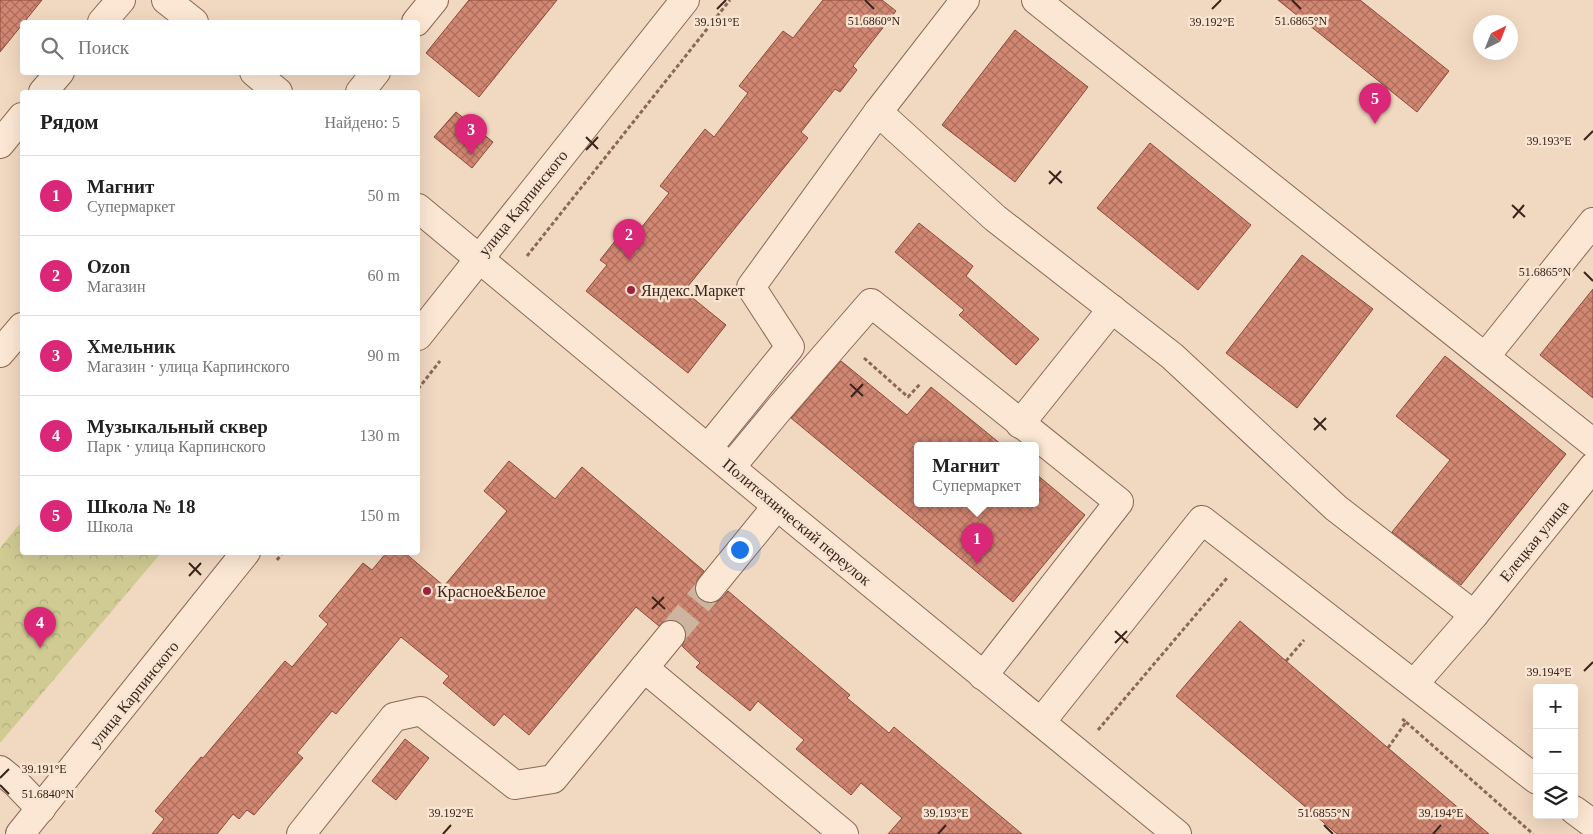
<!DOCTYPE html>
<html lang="ru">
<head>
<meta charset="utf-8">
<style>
  body { margin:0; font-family:Georgia,serif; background:#f6f6f6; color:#222 }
  .controls { position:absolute; right:15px; bottom:15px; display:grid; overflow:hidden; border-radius:5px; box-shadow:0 5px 20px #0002 }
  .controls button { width:45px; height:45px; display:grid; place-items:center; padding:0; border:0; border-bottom:1px solid #e0e0e0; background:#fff; color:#222; font:25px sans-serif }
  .compass { position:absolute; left:1473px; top:15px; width:45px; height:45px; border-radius:50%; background:#fff; box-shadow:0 5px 20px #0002; rotate:43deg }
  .you { position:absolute; left:739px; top:549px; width:18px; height:18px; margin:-12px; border:4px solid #fff; border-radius:50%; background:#1a73e8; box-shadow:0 0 0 8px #1a73e833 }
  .badge { display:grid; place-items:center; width:32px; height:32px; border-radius:50%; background:#db2777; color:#fff; font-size:16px; font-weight:700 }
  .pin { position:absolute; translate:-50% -41px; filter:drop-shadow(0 1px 2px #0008) }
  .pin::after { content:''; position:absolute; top:26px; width:18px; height:15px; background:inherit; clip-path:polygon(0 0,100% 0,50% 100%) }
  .popup { position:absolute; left:914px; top:442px; width:125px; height:65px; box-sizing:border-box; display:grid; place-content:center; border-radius:5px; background:#fff; filter:drop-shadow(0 1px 4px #0005); font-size:16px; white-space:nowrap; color:#767676 }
  .popup b { font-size:19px; color:#222 }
  .popup::after { content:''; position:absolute; left:50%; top:100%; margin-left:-10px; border:10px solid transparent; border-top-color:#fff }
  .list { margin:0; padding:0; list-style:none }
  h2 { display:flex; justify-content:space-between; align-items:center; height:65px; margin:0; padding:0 20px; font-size:21px }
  h2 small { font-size:16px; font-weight:400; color:#767676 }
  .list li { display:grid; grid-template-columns:32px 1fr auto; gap:15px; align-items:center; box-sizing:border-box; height:80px; padding:0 20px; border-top:1px solid #e0e0e0 }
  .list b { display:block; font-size:19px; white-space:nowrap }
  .list p { margin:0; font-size:16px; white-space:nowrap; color:#767676 }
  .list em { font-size:16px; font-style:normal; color:#767676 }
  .icon { flex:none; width:28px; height:28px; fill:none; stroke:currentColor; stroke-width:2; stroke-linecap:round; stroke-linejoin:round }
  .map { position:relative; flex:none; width:1593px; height:834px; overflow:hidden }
  .search { position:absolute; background:#fff; box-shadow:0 5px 20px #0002; left:20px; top:20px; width:400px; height:55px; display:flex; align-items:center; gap:12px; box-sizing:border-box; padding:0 18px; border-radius:5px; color:#767676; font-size:19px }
  .panel { position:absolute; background:#fff; box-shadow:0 5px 20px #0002; left:20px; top:90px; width:400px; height:465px; border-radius:5px }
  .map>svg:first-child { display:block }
</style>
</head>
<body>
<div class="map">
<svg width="1593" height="834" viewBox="0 0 1593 834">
  <defs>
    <pattern id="park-crowns" width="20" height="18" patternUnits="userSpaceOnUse" patternTransform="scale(1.25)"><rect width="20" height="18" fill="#d0cb93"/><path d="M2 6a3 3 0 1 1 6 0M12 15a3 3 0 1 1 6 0" fill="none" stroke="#b3ae7e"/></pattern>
    <pattern id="building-cross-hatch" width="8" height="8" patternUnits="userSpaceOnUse" patternTransform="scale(1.25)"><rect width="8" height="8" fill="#d28772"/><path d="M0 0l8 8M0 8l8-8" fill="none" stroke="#ab6e5d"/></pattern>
  </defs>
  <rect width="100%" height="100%" fill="#f1d8c0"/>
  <path fill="url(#park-crowns)" d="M22,521v31l139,1 -161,190v-195z"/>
  <g fill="url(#building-cross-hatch)" stroke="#8c4a3a">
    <path d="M0,0h42l-42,52z"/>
    <path d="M469,0h88l-78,97 -53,-44z"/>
    <path d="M823,0h59l14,11 -43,55 4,4 -17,22 -5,-3 -34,43 7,6 -124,153 42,34 -38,48 -102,-82 21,-26 -7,-5 23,-29 10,7 36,-45 -9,-7 45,-57 9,8 34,-44 -9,-7 44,-55 10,7z"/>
    <path d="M1278,0h82l89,71 -32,41z"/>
    <path d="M1015,30l73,57 -73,95 -73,-57z"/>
    <path d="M456,112l37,30 -21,26 -38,-31z"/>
    <path d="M1150,143l101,82 -53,65 -101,-82z"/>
    <path d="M919,223l54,43 -7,10 73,63 -23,26 -57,-50 5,-5 -69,-58z"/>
    <path d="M1302,255l71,54 -76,99 -71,-55z"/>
    <path d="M1593,289v109l-53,-43z"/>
    <path d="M1445,356l121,98 -105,131 -69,-53 58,-72 -54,-44z"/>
    <path d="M841,361l66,54 24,-28 71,58h-84v58h118v-29l49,41 -72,87 -222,-184z"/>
    <path d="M509,461l46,38 27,-32 122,104 -6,8 -3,7 1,8 5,6 7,3h7l7,-5 6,-7 122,104 -3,3 42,35 5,-6 128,107h-134l14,-16 -41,-35 -10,12 -55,-46 8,-9 -46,-39 -8,10 -54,-44 4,-4 -18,-17 4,-9 -1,-8 -5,-6 -7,-3h-7l-7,6 -23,-19 -107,128 -25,-21 -10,12 -51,-43 6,-7 -48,-39 -65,77 -4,-3 -35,42 6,5 -49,57 -7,-5 -8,9 -6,-5 -16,20h-65l12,-15 -9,-8 46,-54 2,1 82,-97 7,6 36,-43 -9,-8 44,-53 9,7 15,-18h17l40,34 63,-75 -23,-20z"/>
    <path d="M1240,621l46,40 203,173h-152l-161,-138z"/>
    <path d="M405,739l24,19 -33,42 -24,-19z"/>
  </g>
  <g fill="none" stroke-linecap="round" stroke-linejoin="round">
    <path stroke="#ccb49f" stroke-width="28" stroke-dasharray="28 14" stroke-linecap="butt" d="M671,635l39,-47"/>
    <g stroke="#8b6856" stroke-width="30">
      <g id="minor">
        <path d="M166,0l28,22"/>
        <path d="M1036,0l557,443"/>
        <path d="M102,22l19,-22"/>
        <path d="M416,22l18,-22"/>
        <path d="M254,72l24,20"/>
        <path d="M43,92l17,-20"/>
        <path d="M360,92l16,-20"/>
        <path d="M878,112l117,106 177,138 164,152 138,107"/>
        <path d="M0,144l22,-27"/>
        <path d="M418,208l359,298 400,328"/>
        <path d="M418,336l267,-336"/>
        <path d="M0,353l22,-26"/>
        <path d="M1485,357l108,-135"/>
        <path d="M1020,424l92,-115"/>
        <path d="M708,448l82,-101 -39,-60 127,-175 87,-112"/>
        <path d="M731,467l48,-58 92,-106 248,199 -136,174"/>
        <path d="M710,588l67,-82"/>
        <path d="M644,668l200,166"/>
        <path d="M1414,684l60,-69 119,-148"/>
        <path d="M1041,722l161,-202 335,260"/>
        <path d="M0,770l16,13 25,26"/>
        <path d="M1574,810l19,14"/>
        <path d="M20,834l226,-282"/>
        <path d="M301,834l93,-117 27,-6 94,74 38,-6 118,-144"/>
      </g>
    </g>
    <g stroke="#8b6856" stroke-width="3" stroke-dasharray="4 2.5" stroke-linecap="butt">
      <path d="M527,256l203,-256"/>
      <path d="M864,358l44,39 12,-13"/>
      <path d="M418,389l22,-28"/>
      <path d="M277,560l6,-8"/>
      <path d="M1286,661l18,-21"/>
      <path d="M1406,722l127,112"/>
      <path d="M1098,730l129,-152"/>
      <path d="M1388,748l18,-26 -5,-4"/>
    </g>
    <use href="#minor" stroke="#fbe7d3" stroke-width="28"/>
  </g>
  <path fill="none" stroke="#3a241c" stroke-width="2" d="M865,0l9,9M1292,0l9,9M717,9l9,-9M1212,9l9,-9M586,137l12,12M1584,140l9,-9M586,150l12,-13M1049,171l13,12M1049,184l12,-13M1512,205l13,12M1513,218l11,-13M1584,272l9,9M850,384l13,12M851,397l12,-13M1314,418l12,12M1314,430l12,-12M189,563l12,12M189,576l12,-13M652,597l13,12M652,609l12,-12M1115,631l13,12M1115,643l12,-12M1584,671l9,-9M0,778l9,-9M0,785l9,9M1324,825l9,9M443,834l8,-9M938,834l8,-9M1433,834l8,-9"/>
  <g fill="#9f223c" stroke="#f8e4d0" stroke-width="2">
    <circle cx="631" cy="290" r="5"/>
    <circle cx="427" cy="591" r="5"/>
  </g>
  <g text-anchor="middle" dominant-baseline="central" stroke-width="5" stroke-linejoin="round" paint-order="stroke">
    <g font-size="16" fill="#3a241c" stroke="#f8e4d0">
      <text transform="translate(523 203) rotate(-51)">улица Карпинского</text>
      <text transform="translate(797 522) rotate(40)">Политехнический переулок</text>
      <text transform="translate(1534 541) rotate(-51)">Елецкая улица</text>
      <text transform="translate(134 694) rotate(-51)">улица Карпинского</text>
    </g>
    <g font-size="16" fill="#3a241c" stroke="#f8e4d0" text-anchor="start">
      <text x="641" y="290">Яндекс.Маркет</text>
      <text x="437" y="591">Красное&amp;Белое</text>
    </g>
  </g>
  <g font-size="12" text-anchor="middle" fill="#3a241c" stroke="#f8e4d0" stroke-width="5" stroke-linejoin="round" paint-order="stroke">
    <text x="874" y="25">51.6860°N</text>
    <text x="1301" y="25">51.6865°N</text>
    <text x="717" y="26">39.191°E</text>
    <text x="1212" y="26">39.192°E</text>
    <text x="1549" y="145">39.193°E</text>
    <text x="1545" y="276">51.6865°N</text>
    <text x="1549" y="676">39.194°E</text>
    <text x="44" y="773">39.191°E</text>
    <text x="48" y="798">51.6840°N</text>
    <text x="451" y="817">39.192°E</text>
    <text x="946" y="817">39.193°E</text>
    <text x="1441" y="817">39.194°E</text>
    <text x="1324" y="817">51.6855°N</text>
  </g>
</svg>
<div class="controls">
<button>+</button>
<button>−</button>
<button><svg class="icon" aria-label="layers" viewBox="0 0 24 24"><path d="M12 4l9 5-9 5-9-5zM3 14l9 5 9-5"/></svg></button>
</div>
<svg class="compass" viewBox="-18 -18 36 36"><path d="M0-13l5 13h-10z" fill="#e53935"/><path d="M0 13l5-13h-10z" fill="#767676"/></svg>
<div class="you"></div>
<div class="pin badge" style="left:977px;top:564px">1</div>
<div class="popup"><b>Магнит</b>Супермаркет</div>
<div class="pin badge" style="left:629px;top:260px">2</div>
<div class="pin badge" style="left:471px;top:155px">3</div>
<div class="pin badge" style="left:40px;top:648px">4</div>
<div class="pin badge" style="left:1375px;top:124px">5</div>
<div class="search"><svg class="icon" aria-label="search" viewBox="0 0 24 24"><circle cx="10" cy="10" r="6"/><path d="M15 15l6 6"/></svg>Поиск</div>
<section class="panel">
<h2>Рядом<small>Найдено: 5</small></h2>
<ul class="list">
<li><span class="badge">1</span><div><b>Магнит</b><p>Супермаркет</p></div><em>50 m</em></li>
<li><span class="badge">2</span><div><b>Ozon</b><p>Магазин</p></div><em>60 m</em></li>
<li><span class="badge">3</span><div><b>Хмельник</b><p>Магазин · улица Карпинского</p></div><em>90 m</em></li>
<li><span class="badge">4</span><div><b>Музыкальный сквер</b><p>Парк · улица Карпинского</p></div><em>130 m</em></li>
<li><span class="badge">5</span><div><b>Школа № 18</b><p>Школа</p></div><em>150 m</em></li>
</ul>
</section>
</div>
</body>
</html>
